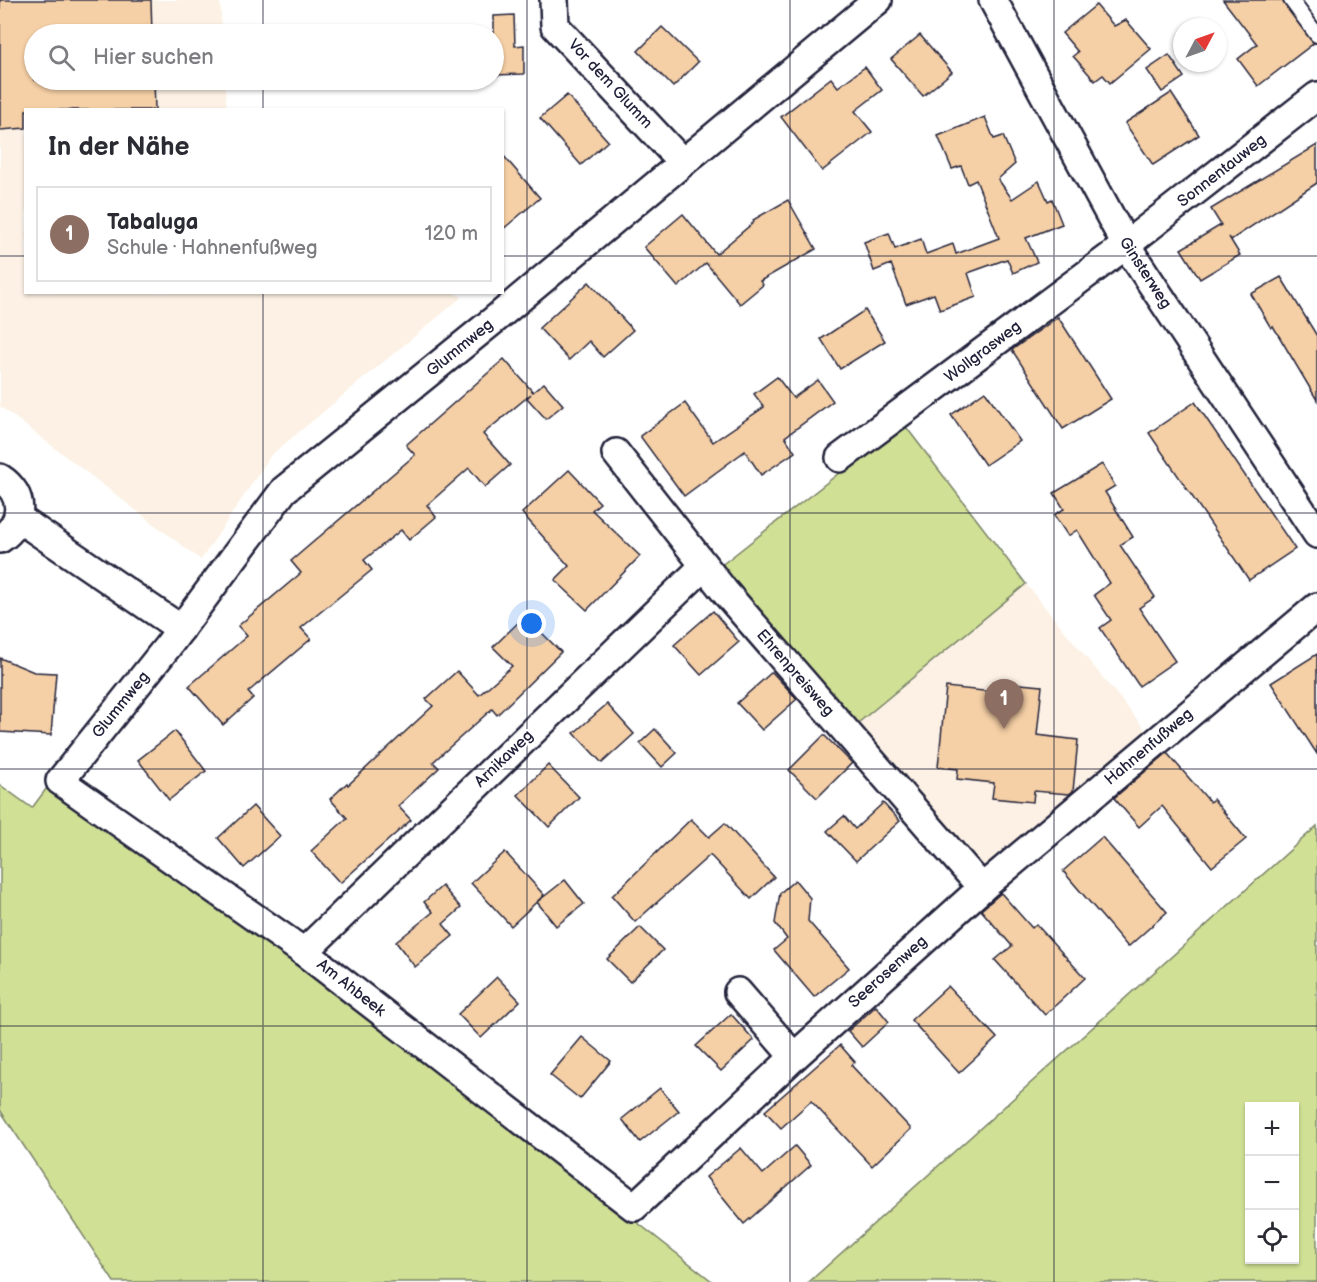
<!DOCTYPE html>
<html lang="de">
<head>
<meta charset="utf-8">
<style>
  body { margin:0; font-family:"Balsamiq Sans",sans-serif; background:#f7f7f7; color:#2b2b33 }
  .controls { position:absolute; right:18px; bottom:18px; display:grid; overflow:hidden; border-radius:0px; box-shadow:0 2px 4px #0004 }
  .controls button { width:54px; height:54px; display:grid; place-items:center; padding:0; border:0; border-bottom:2px solid #e1e1e2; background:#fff; color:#2b2b33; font:30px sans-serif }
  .compass { position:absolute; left:1173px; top:18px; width:54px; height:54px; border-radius:50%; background:#fff; box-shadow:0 2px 4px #0004; rotate:49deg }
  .you { position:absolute; left:532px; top:624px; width:21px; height:21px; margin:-15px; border:4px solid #fff; border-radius:50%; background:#1a73e8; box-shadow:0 0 0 9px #1a73e833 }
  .badge { display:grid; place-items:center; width:39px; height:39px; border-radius:50%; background:#d93025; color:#fff; font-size:20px; font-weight:700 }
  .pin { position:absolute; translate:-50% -50px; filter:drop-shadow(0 2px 3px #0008) }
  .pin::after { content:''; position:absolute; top:32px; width:21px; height:18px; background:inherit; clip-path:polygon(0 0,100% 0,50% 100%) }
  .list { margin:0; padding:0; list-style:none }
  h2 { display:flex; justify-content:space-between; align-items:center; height:78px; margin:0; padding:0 24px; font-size:26px }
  h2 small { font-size:20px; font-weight:400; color:#7c7c81 }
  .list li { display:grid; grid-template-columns:39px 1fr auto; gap:18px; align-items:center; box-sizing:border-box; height:96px; margin:0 12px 12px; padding:0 12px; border:2px solid #e1e1e2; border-radius:0px }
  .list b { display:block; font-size:22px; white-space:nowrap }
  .list p { margin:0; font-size:20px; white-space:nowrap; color:#7c7c81 }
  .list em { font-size:20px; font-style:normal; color:#7c7c81 }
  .icon { flex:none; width:33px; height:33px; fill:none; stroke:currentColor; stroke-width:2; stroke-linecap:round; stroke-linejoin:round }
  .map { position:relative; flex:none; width:1317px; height:1282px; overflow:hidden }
  .search { position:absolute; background:#fff; box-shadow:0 2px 4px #0004; left:24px; top:24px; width:480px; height:66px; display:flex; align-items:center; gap:15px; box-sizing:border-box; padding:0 21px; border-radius:33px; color:#7c7c81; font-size:22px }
  .panel { position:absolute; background:#fff; box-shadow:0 2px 4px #0004; left:24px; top:108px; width:480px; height:186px; border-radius:0px }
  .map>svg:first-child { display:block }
</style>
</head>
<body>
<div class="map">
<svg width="1317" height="1282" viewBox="0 0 1317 1282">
  <rect width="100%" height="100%" fill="#fff"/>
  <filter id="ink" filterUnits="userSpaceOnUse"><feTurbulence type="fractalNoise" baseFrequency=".0167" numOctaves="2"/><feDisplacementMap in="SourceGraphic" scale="12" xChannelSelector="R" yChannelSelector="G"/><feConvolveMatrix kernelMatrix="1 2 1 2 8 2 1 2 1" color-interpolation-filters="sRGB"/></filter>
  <g filter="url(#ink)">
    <g fill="#fcf1e4">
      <path d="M0,0h220l2,34h-188v46h190l3,29 -201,1v182h426l10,5 -191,158 -70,105 -201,-154z"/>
      <path d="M1026,584l124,151 -165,138 -127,-150z"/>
    </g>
    <g fill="#d0e195" stroke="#798268" stroke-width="1.5" fill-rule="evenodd">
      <path d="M903,423l123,161 -168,139 -139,-156z"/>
      <path d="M52,781l250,178 411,323h-599l-114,-172v-325l32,23z"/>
      <path d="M1317,826v456h-508zM1294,1106v154h-44v-154z"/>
    </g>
    <g fill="#f5cfa5" stroke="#22223b" stroke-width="1.5">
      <path d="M0,0h151l1,34h-118v46h120l1,30h-129v18l-26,2z"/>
      <path d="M1223,0h59l32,43 -56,43 -20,-27 19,-15z"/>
      <path d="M1096,5l18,21 12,-6 25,29 -41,34 -7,-8 -8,6 -22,-25 5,-4 -16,-19z"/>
      <path d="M514,15l1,31 9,-1v29l-30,1v-59z"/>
      <path d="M662,27l36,35 -25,25 -35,-36z"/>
      <path d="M920,35l32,37 -29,24 -32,-37z"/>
      <path d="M1169,55l15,22 -22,15 -15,-22z"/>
      <path d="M865,67l17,23 -27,21 17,21 -50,39 -41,-54 50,-39 7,9z"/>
      <path d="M1171,93l28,42 -46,30 -28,-42z"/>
      <path d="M567,95l41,46 -27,24 -41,-47z"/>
      <path d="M985,117l9,22 9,-3 12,28 -17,15 14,20 27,-18 9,20 4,-2 10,25 -36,14 11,24 -24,11 -6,-14 -39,14 8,24 -36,13 -6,-16 -28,10 -15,-40 -17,7 -10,-29 25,-9 6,16 26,-10 5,15 27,-10 3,10 43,-16 -23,-58 -8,4 -7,-18 -9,3 -14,-33z"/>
      <path d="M1317,145v38l-86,57 -2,-3 11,18 -40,24 -19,-30 40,-24 -10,-16z"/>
      <path d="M502,154l38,44 -38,32z"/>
      <path d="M788,200l28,49 -56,32 3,4 -23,19 -34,-41 -28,24 -34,-40 39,-33 33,40 38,-32 -1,-2z"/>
      <path d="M1281,277l36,59v64l-44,-74 -2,2 -20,-34z"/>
      <path d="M589,282l44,48 -30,27 -14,-16 -20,19 -30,-32z"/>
      <path d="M865,310l20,31 -45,28 -19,-30z"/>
      <path d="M1058,317l53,82 -48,30 -51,-79z"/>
      <path d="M504,359l29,33 11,-9 19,22 -17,14 -19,-21 4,-4 -48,40 27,31 -25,22 -16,-19 -42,37 9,12 -27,23 -8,-10 -37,30 8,10 -71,58 10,11 -63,53 5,6 -30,27 -34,-39 58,-50 -9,-10 63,-53 -10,-12 124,-106 -9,-10z"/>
      <path d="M777,377l16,21 25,-18 15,21 -48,36 10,15 -34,23 -16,-24 -61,45 -44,-60 45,-33 28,39 51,-35 -10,-13z"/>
      <path d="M985,391l35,50 -35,24 -34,-50z"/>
      <path d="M1195,402l100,147 -46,31 -100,-147z"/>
      <path d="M1102,464l13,22 -10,6 28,45 -13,8 35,52 -16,11 36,53 -36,25 -39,-58 11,-8 -17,-25 16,-12 -33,-53 -9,6 -14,-21 10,-6 -10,-16z"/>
      <path d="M569,470l31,33 -8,7 48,46 -53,54 -32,-30 14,-14 -47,-53z"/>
      <path d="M713,611l26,31 -38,33 -27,-30z"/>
      <path d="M525,616l36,36 -64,63 -5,-6 -59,53 6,6 -41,38 13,14 -71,63 -29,-32 36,-33 -17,-19 17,-16 1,2 85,-79 -7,-7 31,-28 22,24 33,-29 -19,-19z"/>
      <path d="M1317,654v100l-46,-71z"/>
      <path d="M0,658l34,14 22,1 -5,62 -51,-3z"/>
      <path d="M772,672l25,27 -35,31 -25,-27z"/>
      <path d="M998,682l44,4 -5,49 41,5 -5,51 -4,3 -35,-3 -1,11 -41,-4 2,-15 -37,-4 1,-10 -20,-2 8,-80 47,5z"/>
      <path d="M607,704l27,30 -32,29 -28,-30z"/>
      <path d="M655,729l22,24 -15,14 -22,-24z"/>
      <path d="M175,731l31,40 -37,29 -31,-40z"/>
      <path d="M824,735l28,28 -35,35 -28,-28z"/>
      <path d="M1167,753l43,49 3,-3 33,40 -34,28 -50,-61 -23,21 -25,-29z"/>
      <path d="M548,765l31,32 -30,30 -31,-32z"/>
      <path d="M883,803l17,18 -44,40 -29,-30 17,-15 11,13z"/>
      <path d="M253,806l27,30 -36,32 -26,-30z"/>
      <path d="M691,819l18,18 16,-14 49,54 -23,22 -41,-44 -75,67 -23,-26z"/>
      <path d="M1102,837l65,75 -39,35 -65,-76z"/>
      <path d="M505,852l39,43 -33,31 -40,-43z"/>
      <path d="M565,880l19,24 -28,22 -19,-24z"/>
      <path d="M795,880l15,18 -2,23 41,47 -35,29 -40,-47 13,-11 -12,-16 5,-30z"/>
      <path d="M442,886l19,22 -18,16 10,12 -38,31 -19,-25 37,-30 -9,-10z"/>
      <path d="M1001,893l31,35 4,-4 49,54 -40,37 -50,-55 17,-14 -31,-36z"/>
      <path d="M640,927l23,23 -33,32 -23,-23z"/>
      <path d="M497,977l23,24 -39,37 -23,-24z"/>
      <path d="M948,986l49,52 -38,35 -48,-53z"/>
      <path d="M876,1006l13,16 -27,25 -14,-16z"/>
      <path d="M731,1014l23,26 -33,31 -25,-25z"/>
      <path d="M582,1037l29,24 -31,38 -30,-24z"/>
      <path d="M840,1045l15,17 -4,3 60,64 -39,37 -61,-65 -30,27 -16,-17z"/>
      <path d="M660,1088l19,23 -39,31 -18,-23z"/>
      <path d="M795,1146l16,19 -67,59 -38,-47 35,-29 22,26z"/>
    </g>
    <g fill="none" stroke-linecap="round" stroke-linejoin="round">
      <g stroke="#22223b" stroke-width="18">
        <path id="lane" d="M1291,0l26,35"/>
      </g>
      <g stroke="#22223b" stroke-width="32">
        <g id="street">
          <path d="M554,0l1,26 127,136"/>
          <path d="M878,0l-384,320 -210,170 -116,156 -108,135 244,171 330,255 160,-150 188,-169 335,-281"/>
          <path d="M993,0l133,245 191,289"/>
          <path d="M616,453l109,139 257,296"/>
          <path d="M840,458l286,-213 191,-149"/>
          <path d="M0,478c25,16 25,45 0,61"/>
          <path d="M18,518l163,111"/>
          <path d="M304,952l400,-386"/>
          <path d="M738,992l56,65"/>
        </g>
      </g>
      <use href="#lane" stroke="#fff" stroke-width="14"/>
      <use href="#street" stroke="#fff" stroke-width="27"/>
    </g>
  </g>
  <path fill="none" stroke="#22223b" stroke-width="1.5" stroke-opacity="0.55" d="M263,0v34M527,0v1282M790,0v1282M1054,0v1282M263,80v30M0,256h26M502,256h815M263,292v990M0,513h1317M0,769h1317M0,1026h1317"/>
  <g text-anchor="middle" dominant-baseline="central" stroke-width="4.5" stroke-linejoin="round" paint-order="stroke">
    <g font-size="16" fill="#22223b" stroke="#fff">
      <text transform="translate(610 84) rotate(47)">Vor dem Glumm</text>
      <text transform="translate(1222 171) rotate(-38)">Sonnentauweg</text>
      <text transform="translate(1145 273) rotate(57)">Ginsterweg</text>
      <text transform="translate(460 348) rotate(-39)">Glummweg</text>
      <text transform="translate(983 352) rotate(-37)">Wollgrasweg</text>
      <text transform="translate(795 673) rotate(49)">Ehrenpreisweg</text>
      <text transform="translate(121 705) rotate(-51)">Glummweg</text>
      <text transform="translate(1149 747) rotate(-40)">Hahnenfußweg</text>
      <text transform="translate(504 759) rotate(-44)">Arnikaweg</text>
      <text transform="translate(888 972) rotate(-42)">Seerosenweg</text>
      <text transform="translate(351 988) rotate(38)">Am Ahbeek</text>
    </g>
  </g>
</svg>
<div class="controls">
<button>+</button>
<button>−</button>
<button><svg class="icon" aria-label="locate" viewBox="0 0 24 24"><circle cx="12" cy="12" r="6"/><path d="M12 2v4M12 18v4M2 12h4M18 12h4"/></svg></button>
</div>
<svg class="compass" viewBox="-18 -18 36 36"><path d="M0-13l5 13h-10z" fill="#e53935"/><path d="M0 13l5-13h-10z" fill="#7c7c81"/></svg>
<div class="you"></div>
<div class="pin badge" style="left:1004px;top:729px;background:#8d6e63">1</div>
<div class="search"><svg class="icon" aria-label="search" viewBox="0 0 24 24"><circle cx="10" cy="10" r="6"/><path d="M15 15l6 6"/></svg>Hier suchen</div>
<section class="panel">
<h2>In der Nähe<small></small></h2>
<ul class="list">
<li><span class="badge" style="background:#8d6e63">1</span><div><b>Tabaluga</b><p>Schule · Hahnenfußweg</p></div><em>120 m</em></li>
</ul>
</section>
</div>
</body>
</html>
